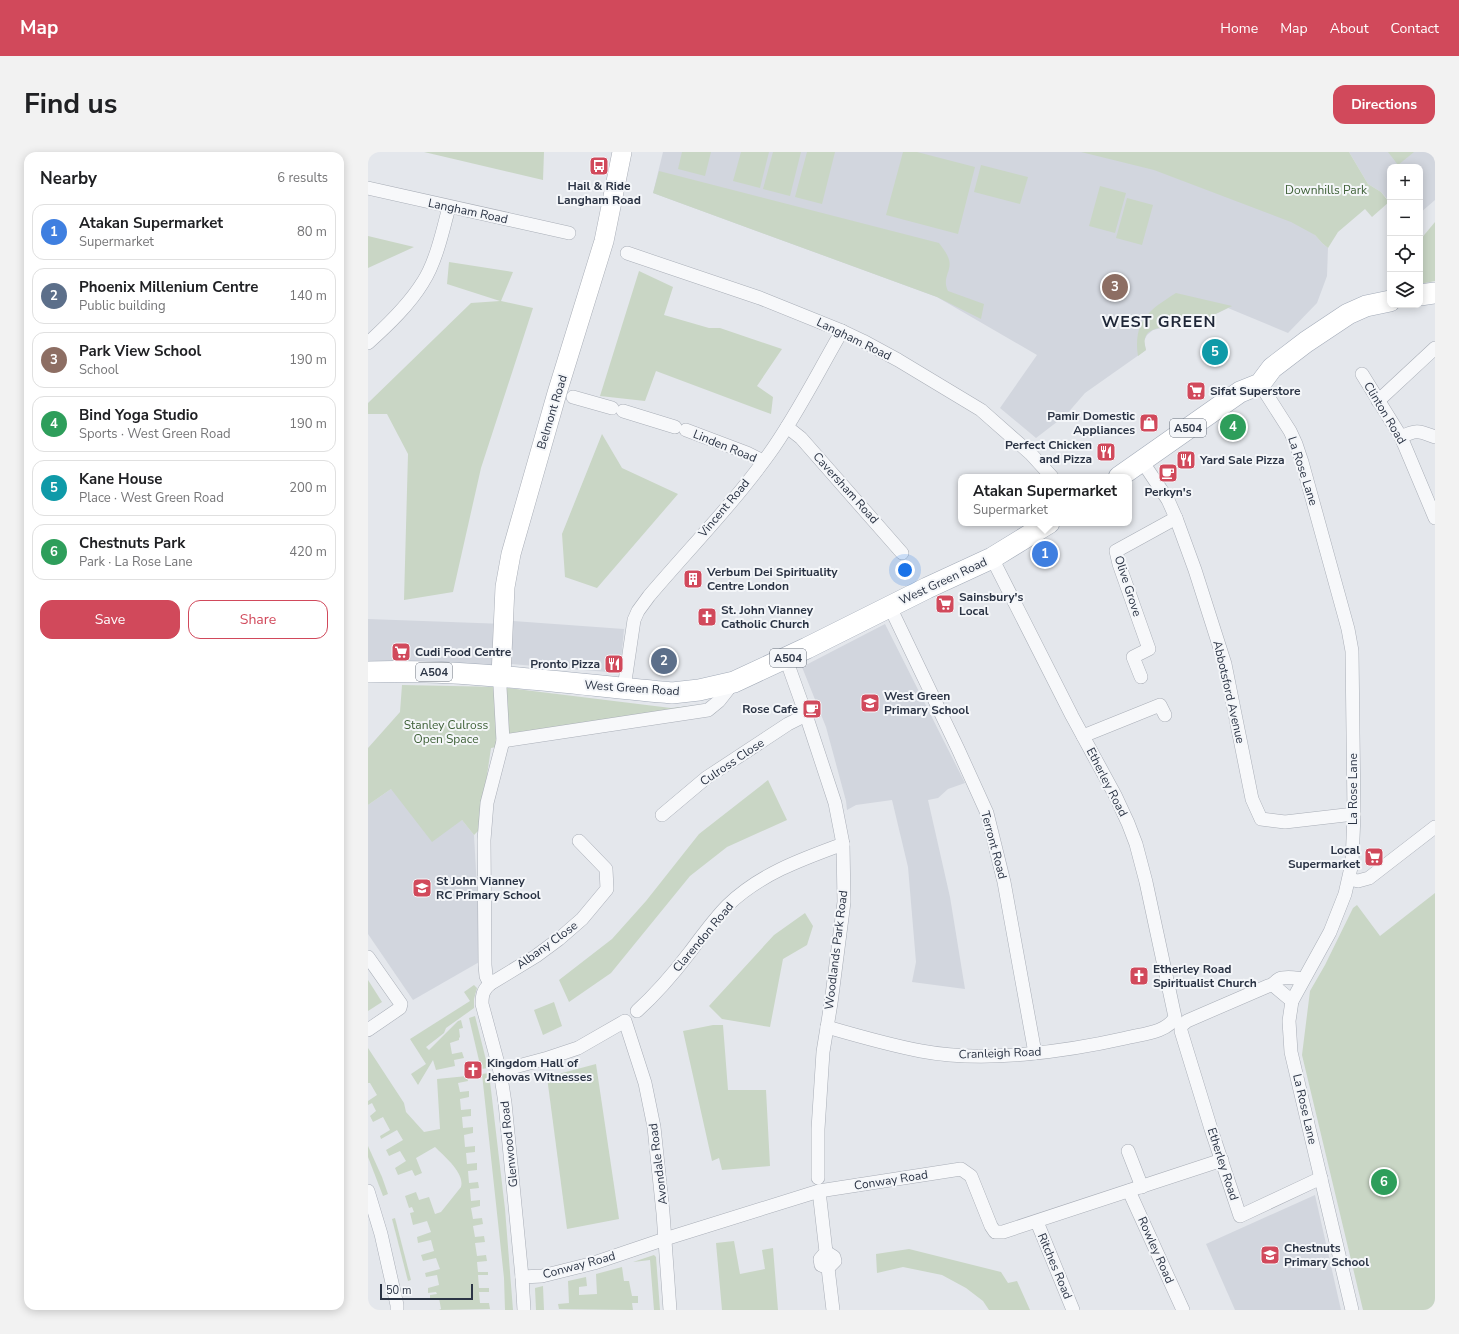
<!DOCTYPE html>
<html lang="en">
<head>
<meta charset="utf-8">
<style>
  body { margin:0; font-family:"Nunito Sans",sans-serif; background:#f2f2f2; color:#202124 }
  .controls { position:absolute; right:12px; top:12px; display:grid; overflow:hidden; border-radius:8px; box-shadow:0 2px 10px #0003 }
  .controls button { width:36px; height:36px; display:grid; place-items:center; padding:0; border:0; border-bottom:1px solid #e0e0e0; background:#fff; color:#202124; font:20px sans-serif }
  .scale { position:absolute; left:12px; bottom:10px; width:93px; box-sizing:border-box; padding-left:4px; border:2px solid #2b3445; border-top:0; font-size:11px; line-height:14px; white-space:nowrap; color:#2b3445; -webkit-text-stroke:3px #f4f6f9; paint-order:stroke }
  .you { position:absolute; left:537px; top:418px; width:14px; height:14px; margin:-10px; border:3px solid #fff; border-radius:50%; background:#1a73e8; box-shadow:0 0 0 6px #1a73e833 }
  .badge { display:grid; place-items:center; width:26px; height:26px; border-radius:50%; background:#d1495b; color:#fff; font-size:13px; font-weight:700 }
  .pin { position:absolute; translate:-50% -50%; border:2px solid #fff; box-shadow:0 1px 4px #0006 }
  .popup { position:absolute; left:590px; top:322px; width:174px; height:52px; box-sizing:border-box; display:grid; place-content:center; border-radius:8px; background:#fff; filter:drop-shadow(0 1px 3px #0005); font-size:13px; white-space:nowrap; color:#757577 }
  .popup b { font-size:15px; color:#202124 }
  .popup::after { content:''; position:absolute; left:50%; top:100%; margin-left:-8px; border:8px solid transparent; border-top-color:#fff }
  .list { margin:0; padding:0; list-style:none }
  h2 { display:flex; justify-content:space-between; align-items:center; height:52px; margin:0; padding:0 16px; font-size:17px }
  h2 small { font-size:13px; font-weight:400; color:#757577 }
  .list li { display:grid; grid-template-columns:26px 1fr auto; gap:12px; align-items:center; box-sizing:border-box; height:56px; margin:0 8px 8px; padding:0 8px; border:1px solid #e0e0e0; border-radius:12px }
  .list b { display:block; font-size:15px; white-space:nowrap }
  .list p { margin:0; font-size:13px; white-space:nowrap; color:#757577 }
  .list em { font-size:13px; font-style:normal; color:#757577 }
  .actions { display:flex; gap:8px; padding:12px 16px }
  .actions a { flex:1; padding:9px 0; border:1px solid #d1495b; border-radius:12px; text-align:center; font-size:14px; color:#d1495b }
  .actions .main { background:#d1495b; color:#fff }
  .icon { flex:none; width:22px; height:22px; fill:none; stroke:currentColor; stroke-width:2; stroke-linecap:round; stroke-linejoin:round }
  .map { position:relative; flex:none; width:1067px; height:1158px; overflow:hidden; border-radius:12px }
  header { display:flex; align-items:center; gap:24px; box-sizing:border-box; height:56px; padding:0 20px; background:#d1495b; color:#fff }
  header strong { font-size:19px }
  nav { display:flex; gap:22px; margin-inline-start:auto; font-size:14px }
  .intro { display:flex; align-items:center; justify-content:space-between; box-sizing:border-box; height:96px; padding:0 24px }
  h1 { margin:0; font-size:28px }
  .button { padding:10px 18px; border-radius:12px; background:#d1495b; color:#fff; font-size:14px; font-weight:700 }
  main { display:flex; gap:24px; padding:0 24px }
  aside { flex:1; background:#fff; border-radius:12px; box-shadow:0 2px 10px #0003 }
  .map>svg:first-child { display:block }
</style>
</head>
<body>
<header>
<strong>Map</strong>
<nav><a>Home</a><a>Map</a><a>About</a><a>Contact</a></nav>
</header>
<div class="intro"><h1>Find us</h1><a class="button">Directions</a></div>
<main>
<aside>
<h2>Nearby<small>6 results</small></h2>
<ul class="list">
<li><span class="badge" style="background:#3f7fe0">1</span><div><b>Atakan Supermarket</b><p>Supermarket</p></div><em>80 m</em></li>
<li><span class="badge" style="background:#5c6f8a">2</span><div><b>Phoenix Millenium Centre</b><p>Public building</p></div><em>140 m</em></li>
<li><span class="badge" style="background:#8d6e63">3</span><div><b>Park View School</b><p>School</p></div><em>190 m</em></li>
<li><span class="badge" style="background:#2e9e5b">4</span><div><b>Bind Yoga Studio</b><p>Sports · West Green Road</p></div><em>190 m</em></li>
<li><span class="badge" style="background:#0f9aa8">5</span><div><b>Kane House</b><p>Place · West Green Road</p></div><em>200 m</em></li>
<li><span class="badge" style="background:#2e9e5b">6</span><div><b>Chestnuts Park</b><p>Park · La Rose Lane</p></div><em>420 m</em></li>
</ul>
<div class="actions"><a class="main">Save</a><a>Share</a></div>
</aside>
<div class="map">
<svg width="1067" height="1158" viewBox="0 0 1067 1158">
  <rect width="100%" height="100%" fill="#e4e7ec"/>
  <g fill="#d2d6de">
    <path d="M295,0h461l180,70 18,21 6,5 -1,28 -10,27 -29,30 -60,-25 -39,19 -3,-3h-5l-28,6 -6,5 -3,6 2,9 -61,43 -19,22 -30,23 -36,-30 37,-53 -100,-58 -284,-104z"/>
    <path d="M981,0h86v48l-15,13v-46h-30v35l-9,-10 -13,-8z"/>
    <path d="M0,467l137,5v42l-137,-4z"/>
    <path d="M145,469l111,8 -4,44 -109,-9z"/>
    <path d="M517,472l80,159 -17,6 -10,9 -10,2 22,97 15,92 -53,-7 4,-20 -8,-95 -16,-67 -36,5 -9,5 -1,-9 -20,-74 -24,-60z"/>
    <path d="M23,637l71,31 12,15 7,126 -68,39 -45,-66v-129z"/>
    <path d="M947,1043l26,115h-106l-29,-66z"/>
  </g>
  <g fill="#c9d6c5">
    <path d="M56,0h120l-1,28z"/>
    <path d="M314,0h29l-6,24 -27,-7z"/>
    <path d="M373,0h28l-9,36 -27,-7z"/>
    <path d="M405,0h28l-11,44 -27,-7z"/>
    <path d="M439,0h28l-13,52 -27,-7z"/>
    <path d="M535,0h14l58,15 -17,67 -72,-19z"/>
    <path d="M713,0h268l19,32 13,8 8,10 -17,15 -7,-8 -27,23 -10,16 -6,-5 -7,-8 -24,-13 -137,-52z"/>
    <path d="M1020,0h26l-16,13z"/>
    <path d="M613,13l47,12 -8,27 -46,-12z"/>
    <path d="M291,19l280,72c3,4 7,9 9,14 6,13 -7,20 0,34l36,13 -3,15 -44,-22 -284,-104z"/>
    <path d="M732,34l26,7 -11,40 -26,-7z"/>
    <path d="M759,46l26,7 -11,40 -26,-7z"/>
    <path d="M1067,70v59l-15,3v-44z"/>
    <path d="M0,84l46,11 -46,21z"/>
    <path d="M81,110l64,10 -12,29 32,7 -52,160 -28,124 -49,8 4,-146 -21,-40h-19v-11l103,-100 29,-2 -53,-17z"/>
    <path d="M271,119l34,16 -9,28 45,13h11l62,21 -25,37 16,11 -2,17 -115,-43 -11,30 -45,-5z"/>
    <path d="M808,141l56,13 -43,21 -3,-3c-8,0 -34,3 -39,10 -4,5 -2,11 -1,16l-8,6c-5,-35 11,-46 38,-63z"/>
    <path d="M234,282l20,34 56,26 -81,94 -32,-11 -3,-43z"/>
    <path d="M34,533l98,2 171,21 45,-5v10l-225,35 -12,82 -5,5 -12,-15 -30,22 -41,-53 -23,16v-57l32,-36z"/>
    <path d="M400,628l19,40 -60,27 -37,29 -79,97 -42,29 -10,-22 53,-41 34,-38 53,-67z"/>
    <path d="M1067,741v417h-72l-61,-255 8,-64 15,-26 28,-57 4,-3 23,31z"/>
    <path d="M437,761l8,13 -6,19 -24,14 -13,68 -48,-8 -13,-13 65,-71z"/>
    <path d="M0,828l14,22 -14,9z"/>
    <path d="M106,833l3,3 -3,11v9l-28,20 -2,5 -18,14 3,3 29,-29 3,-1 2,8 -4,1 1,8 -1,1v2l-9,3 2,11 10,-2 2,6 -10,2 1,6 -19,4 -3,-10 -15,25 -7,-11 15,-10 -16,-25 60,-38 -6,-9z"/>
    <path d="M186,850l8,24 -19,9 -9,-25z"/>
    <path d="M107,864l13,52 -7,1 -12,-51z"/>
    <path d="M345,873h10l5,65h38l4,76 -48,4 -3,-12 -7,3 -29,-130z"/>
    <path d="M0,896l36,55 2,9 18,20 16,-3 -3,-50 30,-3 1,5 -10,2 2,9 9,-1v6l-9,2 1,11 10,-1v7l-9,1 1,11 10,-1v6l-9,2 1,12 10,-1v6l-9,1 1,11 10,-1v7l-9,1 1,12 9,-1 1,6 -9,1 1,12 9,-1v6l-9,2 2,11 9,-1 1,6 -10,2 2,11 9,-1 1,6 -10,1 2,13 9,-1 1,6 -10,1 1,10h10v3h-10l1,13h10v4h-10l1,11h9l1,6 -51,1 2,-1 -2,-11 -9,2v-5l7,-1 -1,-2 -8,1v-5l11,-3 -2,-10 -11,2 -1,-4 15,-4 -4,-11 -13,3 -2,-6 13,-4 -3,-11 -13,3 -1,-6 14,-5 -4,-11 -14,4 -3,-12 4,-1 -2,-5 -3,1 -4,-12 11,-4 3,8 10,-3 6,17 6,-2 20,-25c4,-14 -17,-31 -26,-40l-19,11 6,15 -7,3 -3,-6 -14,5 -3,-7 11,-7 -6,-10 -11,5 -3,-6 17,-10 -6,-10 -16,9 -1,-3 10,-6 -7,-13 -10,5 -3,-6 6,-5 -4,-8 -4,2v-4l9,-6 -7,-12h-2z"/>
    <path d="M228,912l23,155 -52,10 -20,-152z"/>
    <path d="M121,921l16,136 8,101h-8l-1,-32 -22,-204z"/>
    <path d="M0,994l14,31 6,17 -5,2 -15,-39z"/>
    <path d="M27,1066l16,62 -3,1 -16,-62z"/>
    <path d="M366,1089l6,33 25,-5 -3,-19 11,-2 5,62h-56l-6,-67z"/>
    <path d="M541,1097l92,23 7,11 9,-2 13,29h-41l-6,-9 -17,-13 -24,-13 -39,-8 -26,6 -1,-19z"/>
    <path d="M286,1103l2,2 4,53h-6l-4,-50 -17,2z"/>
    <path d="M254,1115l2,14h5l3,15h6v7h-6l1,7 -74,-1 -1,-5 11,-1 -1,-22 18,-4 1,9 -8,1v8l18,-1 -1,-20z"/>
    <path d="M175,1134l1,24h-8l-1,-22z"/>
  </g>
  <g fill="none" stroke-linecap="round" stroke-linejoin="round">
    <g stroke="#a9aeb7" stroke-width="14">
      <g id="street">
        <path d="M0,36l201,45"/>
        <path d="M259,101l133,45 82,33 21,10 35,19 83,50 50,44 21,23"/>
        <path d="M0,191c20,-18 41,-38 55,-61 13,-20 20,-52 26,-75"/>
        <path d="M994,222l39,63 34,81"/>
        <path d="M892,232l30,47 6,13 6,18 46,167 4,22 2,163 -2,49 -7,31 -15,38 -38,69 -3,20 2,31 61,258"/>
        <path d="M205,245l39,11"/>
        <path d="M1010,249l57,-53"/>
        <path d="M255,259l52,16"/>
        <path d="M419,275l14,11 101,115"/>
        <path d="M318,278l61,23 16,8"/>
        <path d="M1033,285c16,-8 18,-6 34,0"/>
        <path d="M774,309l26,39 8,18 19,52 30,94 27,135 9,20 24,3 69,-8"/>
        <path d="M522,455l68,142 29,64 17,69 31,171"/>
        <path d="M418,507l20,56 29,88 8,41 1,58 -13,101 -8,49 -5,77v49"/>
        <path d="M773,525l-8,-20 16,-8 -30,-85 -3,-13 60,-33"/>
        <path d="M256,536l10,-68 4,-9 11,-15c40,-47 84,-92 120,-142 28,-39 49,-82 73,-123"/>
        <path d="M715,584l77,-31 5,10"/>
        <path d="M135,589l205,-31 11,-9 15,-19"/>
        <path d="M294,663l44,-37 82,-54 18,-9"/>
        <path d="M981,727l9,2 11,-3 66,-51"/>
        <path d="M0,805l33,47 -1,4 -32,22"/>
        <path d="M935,827c-8,-1 -17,-3 -24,0 -5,3 -5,6 -11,7l-81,35 -6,5v5l30,98 29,87 81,-38"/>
        <path d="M122,832l-4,-8 -1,-11 -1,-125 3,-37 16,-62 -3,-54 1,-11"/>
        <path d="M905,833l19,16"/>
        <path d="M269,859c20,-18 37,-38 53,-59 12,-16 24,-33 38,-47 32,-31 74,-46 115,-61"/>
        <path d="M459,875c31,9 62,18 94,24 63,12 143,1 205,-13 15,-4 41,-5 49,-21l-29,-135 -10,-38 -8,-21 -13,-28 -43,-79 -80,-158"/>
        <path d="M132,919l48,-13 30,-10 47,-27 20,62 9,44 9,86 7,97"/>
        <path d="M760,999l14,36"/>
        <path d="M0,1039l13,43 16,71v5"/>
        <path d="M451,1039l7,61 -6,7 1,6 7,3"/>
        <path d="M761,1039l54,119"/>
        <path d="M669,1070l36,88"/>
        <path d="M458,1100l8,5 1,4 -7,7"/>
        <path d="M460,1116l5,42"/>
        <path d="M154,1125l20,-1 52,-13 71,-24 154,-48 142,-22 10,7 20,50 4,6h8l219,-72"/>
        <path d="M156,1158l-2,-33 -17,-174 -5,-32 -18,-67c0,-9 1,-14 8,-20l46,-28 23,-17 23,-20 25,-30 -1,-20 -27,-28"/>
      </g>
    </g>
    <g stroke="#a9aeb7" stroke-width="20">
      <path id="secondary" d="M133,524l4,-89 6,-33 46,-161 47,-152 18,-89"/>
    </g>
    <g stroke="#a3abb8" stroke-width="22">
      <g id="primary">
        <path d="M1052,143l15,-2"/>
        <path d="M751,325l121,-85 20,-8 12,-16 34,-26 42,-28 18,-8 24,-5"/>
        <path d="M0,520c102,-3 203,12 304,21l27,-3 35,-8 73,-34 120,-60 65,-30 57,-35"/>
      </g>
    </g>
    <use href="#street" stroke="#f7f8fa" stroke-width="13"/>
    <use href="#secondary" stroke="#fff" stroke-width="19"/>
    <use href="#primary" stroke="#fff" stroke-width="21"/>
  </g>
  <defs>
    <g id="bus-square" transform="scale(1)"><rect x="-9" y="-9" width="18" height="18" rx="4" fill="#d1495b" stroke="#f4f6f9"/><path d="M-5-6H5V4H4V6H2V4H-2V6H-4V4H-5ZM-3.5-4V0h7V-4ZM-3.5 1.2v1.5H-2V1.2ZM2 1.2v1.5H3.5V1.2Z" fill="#fff"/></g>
    <g id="supermarket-square" transform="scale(1)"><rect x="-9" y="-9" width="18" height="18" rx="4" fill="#d1495b" stroke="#f4f6f9"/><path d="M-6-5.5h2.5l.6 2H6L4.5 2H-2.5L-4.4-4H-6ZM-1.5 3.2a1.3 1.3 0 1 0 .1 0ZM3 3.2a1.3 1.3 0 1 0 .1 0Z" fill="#fff"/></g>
    <g id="shop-square" transform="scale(1)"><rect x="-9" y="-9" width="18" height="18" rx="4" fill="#d1495b" stroke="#f4f6f9"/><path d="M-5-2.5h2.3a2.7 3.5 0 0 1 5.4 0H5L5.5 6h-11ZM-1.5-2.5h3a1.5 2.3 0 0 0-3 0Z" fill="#fff"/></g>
    <g id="restaurant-square" transform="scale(1)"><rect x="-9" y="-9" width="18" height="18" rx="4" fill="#d1495b" stroke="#f4f6f9"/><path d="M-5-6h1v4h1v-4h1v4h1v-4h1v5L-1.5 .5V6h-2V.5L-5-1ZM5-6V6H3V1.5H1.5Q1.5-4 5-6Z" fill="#fff"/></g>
    <g id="cafe-square" transform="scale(1)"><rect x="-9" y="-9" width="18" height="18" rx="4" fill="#d1495b" stroke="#f4f6f9"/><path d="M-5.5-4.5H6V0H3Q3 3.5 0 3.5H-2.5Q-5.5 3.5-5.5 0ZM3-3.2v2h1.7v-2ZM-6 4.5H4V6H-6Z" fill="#fff"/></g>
    <g id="building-square" transform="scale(1)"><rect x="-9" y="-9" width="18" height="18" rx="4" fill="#d1495b" stroke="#f4f6f9"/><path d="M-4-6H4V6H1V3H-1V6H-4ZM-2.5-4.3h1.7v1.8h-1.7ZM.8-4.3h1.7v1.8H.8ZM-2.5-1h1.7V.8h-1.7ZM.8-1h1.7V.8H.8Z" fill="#fff"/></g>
    <g id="church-square" transform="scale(1)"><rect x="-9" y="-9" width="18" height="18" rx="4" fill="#d1495b" stroke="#f4f6f9"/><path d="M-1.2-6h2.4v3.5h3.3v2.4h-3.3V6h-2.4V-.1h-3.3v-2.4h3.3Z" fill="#fff"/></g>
    <g id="school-square" transform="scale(1)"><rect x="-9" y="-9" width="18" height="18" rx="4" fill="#d1495b" stroke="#f4f6f9"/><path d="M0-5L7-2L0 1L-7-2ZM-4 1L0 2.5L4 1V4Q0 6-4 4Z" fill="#fff"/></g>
  </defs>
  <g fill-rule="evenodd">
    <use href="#bus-square" x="231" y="14"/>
    <use href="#supermarket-square" x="828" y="239"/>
    <use href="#shop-square" x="781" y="271"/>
    <use href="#restaurant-square" x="738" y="300"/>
    <use href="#restaurant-square" x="818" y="308"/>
    <use href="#cafe-square" x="800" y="321"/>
    <use href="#building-square" x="325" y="427"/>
    <use href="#supermarket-square" x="577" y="452"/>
    <use href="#church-square" x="339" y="465"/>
    <use href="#supermarket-square" x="33" y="500"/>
    <use href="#restaurant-square" x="246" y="512"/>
    <use href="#school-square" x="502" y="551"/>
    <use href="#cafe-square" x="444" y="557"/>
    <use href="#supermarket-square" x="1006" y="705"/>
    <use href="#school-square" x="54" y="736"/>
    <use href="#church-square" x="771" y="824"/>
    <use href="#church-square" x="105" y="918"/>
    <use href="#school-square" x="902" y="1103"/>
  </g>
  <g text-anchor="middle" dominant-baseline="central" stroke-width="4" stroke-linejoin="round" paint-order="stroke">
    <g fill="#f4f6f9" stroke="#676e7b" stroke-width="1">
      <rect x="802" y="267" width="36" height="18" rx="3"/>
      <rect x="402" y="497" width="36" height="18" rx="3"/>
      <rect x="48" y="511" width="36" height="18" rx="3"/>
    </g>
    <g font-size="11" font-weight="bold" fill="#2b3445">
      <text x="820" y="276">A504</text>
      <text x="420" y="506">A504</text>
      <text x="66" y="520">A504</text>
    </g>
    <g font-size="12" font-weight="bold" fill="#2b3445" stroke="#f4f6f9" text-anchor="start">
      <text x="231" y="34" text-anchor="middle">Hail &amp; Ride<tspan x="231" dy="14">Langham Road</tspan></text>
      <text x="842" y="239">Sifat Superstore</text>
      <text x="767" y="264" text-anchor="end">Pamir Domestic<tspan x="767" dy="14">Appliances</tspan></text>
      <text x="724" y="293" text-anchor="end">Perfect Chicken<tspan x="724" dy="14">and Pizza</tspan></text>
      <text x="832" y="308">Yard Sale Pizza</text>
      <text x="800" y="340" text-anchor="middle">Perkyn's</text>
      <text x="339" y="420">Verbum Dei Spirituality<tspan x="339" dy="14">Centre London</tspan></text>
      <text x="591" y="445">Sainsbury's<tspan x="591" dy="14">Local</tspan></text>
      <text x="353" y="458">St. John Vianney<tspan x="353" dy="14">Catholic Church</tspan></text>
      <text x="47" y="500">Cudi Food Centre</text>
      <text x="232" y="512" text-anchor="end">Pronto Pizza</text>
      <text x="516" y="544">West Green<tspan x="516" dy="14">Primary School</tspan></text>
      <text x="430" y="557" text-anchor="end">Rose Cafe</text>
      <text x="992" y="698" text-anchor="end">Local<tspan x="992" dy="14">Supermarket</tspan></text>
      <text x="68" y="729">St John Vianney<tspan x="68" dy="14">RC Primary School</tspan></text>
      <text x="785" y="817">Etherley Road<tspan x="785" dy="14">Spiritualist Church</tspan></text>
      <text x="119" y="911">Kingdom Hall of<tspan x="119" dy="14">Jehovas Witnesses</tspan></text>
      <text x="916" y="1096">Chestnuts<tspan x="916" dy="14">Primary School</tspan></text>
    </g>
    <g font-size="12" fill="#3f6138" stroke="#f4f6f9">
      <text x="958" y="38">Downhills Park</text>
      <text x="78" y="573">Stanley Culross<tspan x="78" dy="14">Open Space</tspan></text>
    </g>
    <g font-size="12" fill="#2b3445" stroke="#f4f6f9">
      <text transform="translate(100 59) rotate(12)">Langham Road</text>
      <text transform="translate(486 187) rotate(26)">Langham Road</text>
      <text transform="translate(184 260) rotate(-73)">Belmont Road</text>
      <text transform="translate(1017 261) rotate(59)">Clinton Road</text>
      <text transform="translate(357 294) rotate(22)">Linden Road</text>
      <text transform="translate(935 319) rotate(72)">La Rose Lane</text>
      <text transform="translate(478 336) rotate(48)">Caversham Road</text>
      <text transform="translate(356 356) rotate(-50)">Vincent Road</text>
      <text transform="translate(575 429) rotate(-25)">West Green Road</text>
      <text transform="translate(760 434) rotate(72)">Olive Grove</text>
      <text transform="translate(264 536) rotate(4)">West Green Road</text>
      <text transform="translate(861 540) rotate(77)">Abbotsford Avenue</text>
      <text transform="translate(364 610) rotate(-34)">Culross Close</text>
      <text transform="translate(739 630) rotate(63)">Etherley Road</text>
      <text transform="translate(985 637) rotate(-90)">La Rose Lane</text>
      <text transform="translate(626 693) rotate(75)">Terront Road</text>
      <text transform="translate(335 785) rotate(-50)">Clarendon Road</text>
      <text transform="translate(179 793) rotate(-36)">Albany Close</text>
      <text transform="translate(468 798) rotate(-83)">Woodlands Park Road</text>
      <text transform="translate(632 901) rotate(-2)">Cranleigh Road</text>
      <text transform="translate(937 957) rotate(77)">La Rose Lane</text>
      <text transform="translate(141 992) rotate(-96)">Glenwood Road</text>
      <text transform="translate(290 1012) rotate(-97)">Avondale Road</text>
      <text transform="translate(855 1012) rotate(72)">Etherley Road</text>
      <text transform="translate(523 1028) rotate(-9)">Conway Road</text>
      <text transform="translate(788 1098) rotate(66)">Rowley Road</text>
      <text transform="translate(211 1113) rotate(-15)">Conway Road</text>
      <text transform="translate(687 1114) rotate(67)">Ritches Road</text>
    </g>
    <g font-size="16" font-weight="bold" letter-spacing="1" fill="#1d2536" stroke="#f4f6f9">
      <text x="791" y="170">WEST GREEN</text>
    </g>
  </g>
</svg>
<div class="controls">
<button>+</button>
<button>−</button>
<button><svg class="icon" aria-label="locate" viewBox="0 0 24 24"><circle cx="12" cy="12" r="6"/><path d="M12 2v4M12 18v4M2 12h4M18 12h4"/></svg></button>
<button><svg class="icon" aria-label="layers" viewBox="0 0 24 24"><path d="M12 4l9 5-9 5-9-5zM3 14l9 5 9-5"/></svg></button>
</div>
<div class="scale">50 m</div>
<div class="you"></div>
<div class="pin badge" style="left:677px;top:402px;background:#3f7fe0">1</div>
<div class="popup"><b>Atakan Supermarket</b>Supermarket</div>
<div class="pin badge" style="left:296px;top:509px;background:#5c6f8a">2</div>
<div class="pin badge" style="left:747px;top:135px;background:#8d6e63">3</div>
<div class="pin badge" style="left:865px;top:275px;background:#2e9e5b">4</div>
<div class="pin badge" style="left:847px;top:200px;background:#0f9aa8">5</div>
<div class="pin badge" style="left:1016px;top:1030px;background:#2e9e5b">6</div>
</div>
</main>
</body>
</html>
